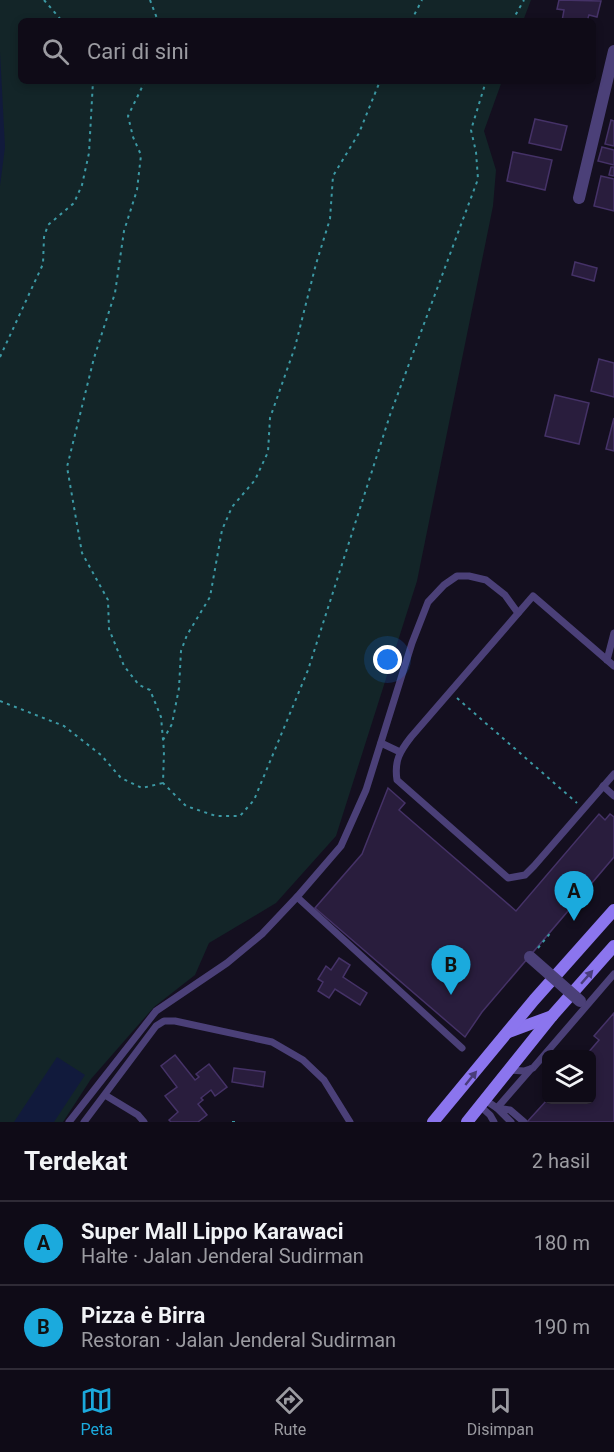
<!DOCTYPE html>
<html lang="id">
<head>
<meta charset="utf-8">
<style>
  body { margin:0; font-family:Roboto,sans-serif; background:#181420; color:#f1f3f6 }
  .controls { position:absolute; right:18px; bottom:18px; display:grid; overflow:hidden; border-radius:9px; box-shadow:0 3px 9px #0003 }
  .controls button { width:54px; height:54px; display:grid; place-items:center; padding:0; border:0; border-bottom:2px solid #2f2b36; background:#0f0b17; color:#f1f3f6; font:30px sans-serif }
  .you { position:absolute; left:388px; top:660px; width:21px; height:21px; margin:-15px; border:4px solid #fff; border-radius:50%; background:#1a73e8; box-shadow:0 0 0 9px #1a73e833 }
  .badge { display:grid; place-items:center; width:39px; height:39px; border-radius:50%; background:#1baadd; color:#111; font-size:20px; font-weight:700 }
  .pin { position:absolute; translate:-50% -50px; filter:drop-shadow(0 2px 3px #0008) }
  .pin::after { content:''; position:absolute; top:32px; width:21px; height:18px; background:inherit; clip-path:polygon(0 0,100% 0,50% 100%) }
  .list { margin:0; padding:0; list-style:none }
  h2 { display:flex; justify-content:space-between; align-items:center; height:78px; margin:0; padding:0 24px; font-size:26px }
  h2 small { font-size:20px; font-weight:400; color:#9b9ba1 }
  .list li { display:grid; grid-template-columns:39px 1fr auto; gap:18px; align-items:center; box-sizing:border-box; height:84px; padding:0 24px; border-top:2px solid #2f2b36 }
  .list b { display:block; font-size:22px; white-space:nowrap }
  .list p { margin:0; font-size:20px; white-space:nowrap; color:#9b9ba1 }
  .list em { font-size:20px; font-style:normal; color:#9b9ba1 }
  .icon { flex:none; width:33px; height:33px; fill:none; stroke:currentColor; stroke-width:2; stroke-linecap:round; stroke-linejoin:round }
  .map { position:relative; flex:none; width:614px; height:1122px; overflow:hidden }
  .search { position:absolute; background:#0f0b17; box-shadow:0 3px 9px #0003; left:18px; right:18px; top:18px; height:66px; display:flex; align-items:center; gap:15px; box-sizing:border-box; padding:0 21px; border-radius:9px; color:#9b9ba1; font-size:22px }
  .sheet { height:246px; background:#0f0b17 }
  nav { display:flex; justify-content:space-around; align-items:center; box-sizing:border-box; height:84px; border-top:2px solid #2f2b36; background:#0f0b17; font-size:16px; color:#9b9ba1 }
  nav a { display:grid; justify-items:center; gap:3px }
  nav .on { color:#1baadd }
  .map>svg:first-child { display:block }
</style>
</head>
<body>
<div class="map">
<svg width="614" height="1122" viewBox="0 0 614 1122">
  <rect width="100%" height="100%" fill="#140f1f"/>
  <path fill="#132528" d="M0,0h531l-8,21h-502v60h481l-18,50 12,39 -3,36 -76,375 -81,255 -60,67 -67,40 -14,32 -41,32 -63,72 -28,43h-63z"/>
  <g fill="#111a3c">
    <path d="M0,52l5,95 -5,39z"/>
    <path d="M57,1057l28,18 -31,47h-40z"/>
  </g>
  <g fill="#291d3d" stroke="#453267" stroke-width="1.5">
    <path d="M559,0l42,1 -4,16 -8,-2 -2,6h-25l2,-11 -7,-1z"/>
    <path d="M535,119l32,7 -6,24 -32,-7z"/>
    <path d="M611,120l3,1v25l-9,-2z"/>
    <path d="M602,147l12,3v15l-16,-4z"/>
    <path d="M513,152l39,8 -7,30 -38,-9z"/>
    <path d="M611,167h3v9l-5,-1z"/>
    <path d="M601,176l13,3v32l-20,-5z"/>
    <path d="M575,262l22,6 -3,13 -22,-6z"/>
    <path d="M599,359l15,4v34l-23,-6z"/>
    <path d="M555,395l34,8 -10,41 -34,-8z"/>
    <path d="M614,418v33l-8,-2z"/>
    <path d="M388,788l17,15 -6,7 117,101 83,-97 6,6 5,-6 4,3v40l-132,155 -17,25 -150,-129 47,-54z"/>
    <path d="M339,958l11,7 -7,12 24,16 -7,12 -25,-16 -6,9 -11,-7 5,-9 -5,-3 8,-13 5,4z"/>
    <path d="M614,1013v109h-87l20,-22h45v-46h-5l12,-14 -5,-4z"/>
    <path d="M175,1055l20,25 4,-3 -3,-3 13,-10 18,23 -12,9 -4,-6 -10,8 2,2 -5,4 9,11 -9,7h-27l-2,-2 9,-8 -13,-16 12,-9 -16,-21z"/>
    <path d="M234,1068l31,4 -2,15 -31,-5z"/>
  </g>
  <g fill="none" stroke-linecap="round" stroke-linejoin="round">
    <g stroke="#3c99a4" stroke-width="2" stroke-dasharray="3 4.5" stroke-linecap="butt">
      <path d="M44,0l18,21"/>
      <path d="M150,0l8,21"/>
      <path d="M411,21l11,-21"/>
      <path d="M512,21l12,-21"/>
      <path d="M145,81l-17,35 5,21 8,18 -4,35 -13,41 -9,62 -21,65 -27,109 15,86 26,47 1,29 15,37 15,19 11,5 11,27 3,34 -1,32 23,23 30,10h24l14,-16 54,-130 82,-255 88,-236 -2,-27 -5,-22 15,-49"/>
      <path d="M0,357l43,-93 1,-27 4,-12 26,-22 8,-18 7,-32 4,-72"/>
      <path d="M457,698l120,105"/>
      <path d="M0,701l64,25 37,29 20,23 21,10 21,-5"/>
      <path d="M163,740l9,-16 7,-36 2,-37 6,-16 23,-38 12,-67 10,-23 23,-27 13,-28 2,-34 25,-71 21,-83 14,-45 3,-43 26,-43 21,-52"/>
      <path d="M538,948l14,-17"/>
      <path d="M232,1122h4"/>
    </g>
    <g stroke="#4b4078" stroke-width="7">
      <path d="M607,660l7,-27"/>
      <path d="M614,666l-81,-70 -122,141c-11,14 -17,24 -14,43l111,98 17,-3 9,-9 80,-92"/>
      <path d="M381,743l19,9"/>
      <path d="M603,786l11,10"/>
      <path d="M297,897l165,151"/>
      <path d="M509,1070l15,1 9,-3 81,-94"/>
      <path d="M105,1095l33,20 6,7"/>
      <path d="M485,1100l12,8 13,2 14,12"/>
      <path d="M480,1106l10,9 4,7"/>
      <path d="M69,1122l87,-111 71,-48 35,-29 35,-37 44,-51 25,-56 46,-147 16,-41 16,-17 13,-9h12l17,4 19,15 13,18"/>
      <path d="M84,1122l72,-96 8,-5h11l97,21 31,18 21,20 26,42"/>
      <path d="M511,1122l-14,-14 34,-39"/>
    </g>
    <path stroke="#4b4078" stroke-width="12" d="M579,198l35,-147"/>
    <g stroke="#8b75ee" stroke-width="12">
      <path d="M509,1032l43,-16"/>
      <path d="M433,1122l101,-122 80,-90"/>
      <path d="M467,1122l85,-106 62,-70"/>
    </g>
    <path stroke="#4b4078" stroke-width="12" d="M530,957l50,44"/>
  </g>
  <defs><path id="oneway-solid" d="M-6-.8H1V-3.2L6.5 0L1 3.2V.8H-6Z" transform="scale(1.5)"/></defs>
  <g fill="#4a3d7c">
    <use href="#oneway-solid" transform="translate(587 977) rotate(-49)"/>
    <use href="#oneway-solid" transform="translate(471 1078) rotate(-51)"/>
  </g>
</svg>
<div class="controls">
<button><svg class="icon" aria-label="layers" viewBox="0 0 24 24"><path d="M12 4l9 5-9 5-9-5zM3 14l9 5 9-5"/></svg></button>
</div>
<div class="you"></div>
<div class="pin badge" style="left:574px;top:921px">A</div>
<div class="pin badge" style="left:451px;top:995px">B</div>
<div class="search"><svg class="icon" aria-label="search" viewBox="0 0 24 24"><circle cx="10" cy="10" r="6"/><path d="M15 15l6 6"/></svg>Cari di sini</div>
</div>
<section class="sheet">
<h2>Terdekat<small>2 hasil</small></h2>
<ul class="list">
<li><span class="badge">A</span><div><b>Super Mall Lippo Karawaci</b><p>Halte · Jalan Jenderal Sudirman</p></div><em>180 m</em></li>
<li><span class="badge">B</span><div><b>Pizza ė Birra</b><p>Restoran · Jalan Jenderal Sudirman</p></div><em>190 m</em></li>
</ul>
</section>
<nav>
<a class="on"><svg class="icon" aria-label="map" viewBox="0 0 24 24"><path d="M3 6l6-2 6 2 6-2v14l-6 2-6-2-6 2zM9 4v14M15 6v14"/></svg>Peta</a>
<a><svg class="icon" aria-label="directions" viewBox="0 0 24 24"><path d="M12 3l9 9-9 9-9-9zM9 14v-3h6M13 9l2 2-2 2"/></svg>Rute</a>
<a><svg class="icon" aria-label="saved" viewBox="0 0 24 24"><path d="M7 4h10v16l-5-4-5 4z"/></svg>Disimpan</a>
</nav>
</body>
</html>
